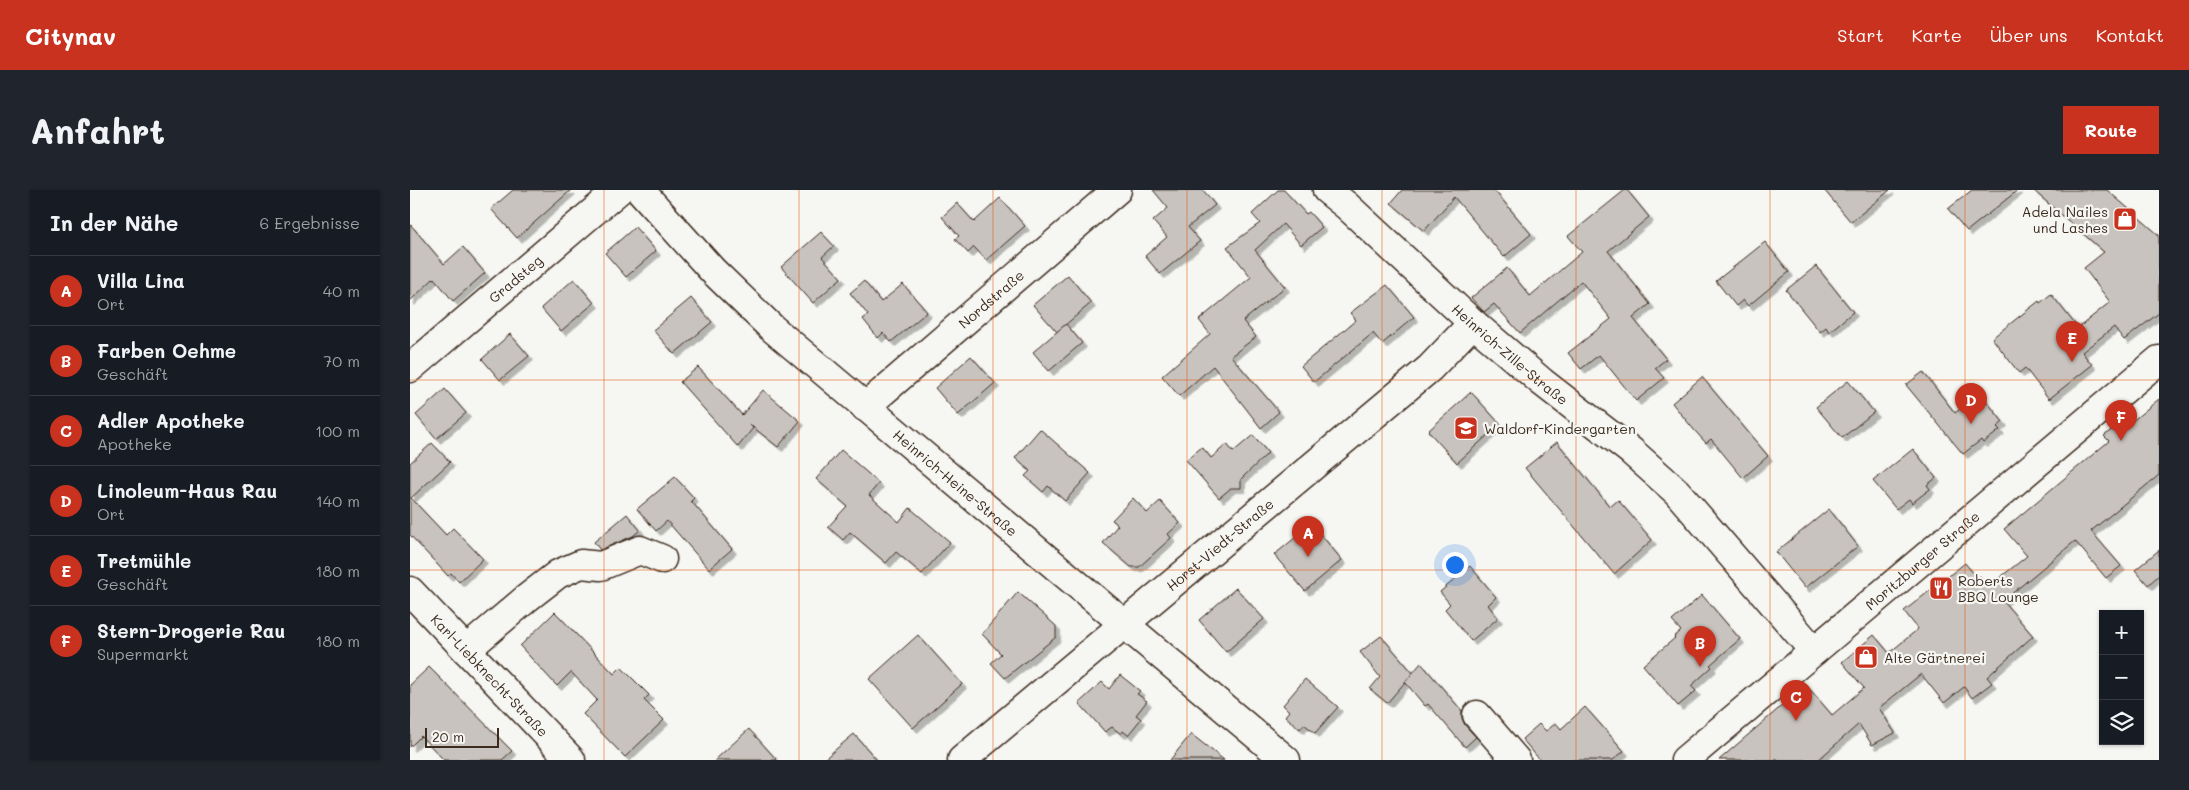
<!DOCTYPE html>
<html lang="de">
<head>
<meta charset="utf-8">
<style>
  body { margin:0; font-family:Mali,sans-serif; background:#20242c; color:#f1f3f6 }
  .controls { position:absolute; right:15px; bottom:15px; display:grid; overflow:hidden; border-radius:0px; box-shadow:0 1px 4px #0004 }
  .controls button { width:45px; height:45px; display:grid; place-items:center; padding:0; border:0; border-bottom:1px solid #363941; background:#171b24; color:#f1f3f6; font:25px sans-serif }
  .scale { position:absolute; left:15px; bottom:12px; width:74px; box-sizing:border-box; padding-left:5px; border:2px solid #3b2a1e; border-top:0; font-size:14px; line-height:18px; white-space:nowrap; color:#3b2a1e; -webkit-text-stroke:4px #f6f6f2; paint-order:stroke }
  .you { position:absolute; left:1044px; top:374px; width:18px; height:18px; margin:-12px; border:4px solid #fff; border-radius:50%; background:#1a73e8; box-shadow:0 0 0 8px #1a73e833 }
  .badge { display:grid; place-items:center; width:32px; height:32px; border-radius:50%; background:#c8321e; color:#fff; font-size:16px; font-weight:700 }
  .pin { position:absolute; translate:-50% -41px; filter:drop-shadow(0 1px 2px #0008) }
  .pin::after { content:''; position:absolute; top:26px; width:18px; height:15px; background:inherit; clip-path:polygon(0 0,100% 0,50% 100%) }
  .list { margin:0; padding:0; list-style:none }
  h2 { display:flex; justify-content:space-between; align-items:center; height:65px; margin:0; padding:0 20px; font-size:21px }
  h2 small { font-size:16px; font-weight:400; color:#9ea1a6 }
  .list li { display:grid; grid-template-columns:32px 1fr auto; gap:15px; align-items:center; box-sizing:border-box; height:70px; padding:0 20px; border-top:1px solid #363941 }
  .list b { display:block; font-size:19px; white-space:nowrap }
  .list p { margin:0; font-size:16px; white-space:nowrap; color:#9ea1a6 }
  .list em { font-size:16px; font-style:normal; color:#9ea1a6 }
  .icon { flex:none; width:28px; height:28px; fill:none; stroke:currentColor; stroke-width:2; stroke-linecap:round; stroke-linejoin:round }
  .map { position:relative; flex:none; width:1749px; height:570px; overflow:hidden; border-radius:0px }
  header { display:flex; align-items:center; gap:30px; box-sizing:border-box; height:70px; padding:0 25px; background:#c8321e; color:#fff }
  header strong { font-size:24px }
  nav { display:flex; gap:28px; margin-inline-start:auto; font-size:18px }
  .intro { display:flex; align-items:center; justify-content:space-between; box-sizing:border-box; height:120px; padding:0 30px }
  h1 { margin:0; font-size:35px }
  .button { padding:12px 22px; border-radius:0px; background:#c8321e; color:#fff; font-size:18px; font-weight:700 }
  main { display:flex; gap:30px; padding:0 30px }
  aside { flex:1; background:#171b24; border-radius:0px; box-shadow:0 1px 4px #0004 }
  .map>svg:first-child { display:block }
</style>
</head>
<body>
<header>
<strong>Citynav</strong>
<nav><a>Start</a><a>Karte</a><a>Über uns</a><a>Kontakt</a></nav>
</header>
<div class="intro"><h1>Anfahrt</h1><a class="button">Route</a></div>
<main>
<aside>
<h2>In der Nähe<small>6 Ergebnisse</small></h2>
<ul class="list">
<li><span class="badge">A</span><div><b>Villa Lina</b><p>Ort</p></div><em>40 m</em></li>
<li><span class="badge">B</span><div><b>Farben Oehme</b><p>Geschäft</p></div><em>70 m</em></li>
<li><span class="badge">C</span><div><b>Adler Apotheke</b><p>Apotheke</p></div><em>100 m</em></li>
<li><span class="badge">D</span><div><b>Linoleum-Haus Rau</b><p>Ort</p></div><em>140 m</em></li>
<li><span class="badge">E</span><div><b>Tretmühle</b><p>Geschäft</p></div><em>180 m</em></li>
<li><span class="badge">F</span><div><b>Stern-Drogerie Rau</b><p>Supermarkt</p></div><em>180 m</em></li>
</ul>
</aside>
<div class="map">
<svg width="1749" height="570" viewBox="0 0 1749 570">
  <defs>
    <filter id="shadow"><feDropShadow dx="4.5" dy="4.5" stdDeviation="0" flood-color="#0004"/></filter>
  </defs>
  <rect width="100%" height="100%" fill="#f6f6f2"/>
  <filter id="ink" filterUnits="userSpaceOnUse"><feTurbulence type="fractalNoise" baseFrequency=".02" numOctaves="2"/><feDisplacementMap in="SourceGraphic" scale="10" xChannelSelector="R" yChannelSelector="G"/><feConvolveMatrix kernelMatrix="1 2 1 2 8 2 1 2 1" color-interpolation-filters="sRGB"/></filter>
  <g filter="url(#ink)">
    <g fill="#c8c3be" stroke="#3b2a1e" filter="url(#shadow)">
      <path d="M103,0h58l-54,48 -26,-29z"/>
      <path d="M743,0h50l12,15 -27,22 12,14 -40,33 -15,-18 22,-19 -14,-16 15,-13z"/>
      <path d="M868,0h6l22,24 3,-2 13,15 -21,18 -18,-21 -28,26 30,37 -42,34 13,16 -25,19 48,56 -18,16 -48,-62 -34,30 -17,-20 48,-42 -11,-14 52,-43 -24,-30 33,-24 -8,-9z"/>
      <path d="M992,0h92l37,44 -27,23 -50,-60 -30,34 -33,-28z"/>
      <path d="M1215,0h2l22,27 -41,34 42,53 -17,14 33,41 -11,9 9,10 -28,23 -37,-46 -18,14 -13,-16 43,-34 -30,-38 -61,52 -26,-29 -10,8 -13,-14 36,-30 23,28 52,-44 -14,-16z"/>
      <path d="M1414,0h66l-39,32z"/>
      <path d="M1562,0h46l-51,41 -19,-22z"/>
      <path d="M1623,0h74l52,45v78l-35,27 -10,-13 -32,25 10,13 -43,34 -24,-31 -6,5 -27,-35 47,-37 1,2 11,-9 27,34 32,-26 -26,-34 20,-16z"/>
      <path d="M590,8l25,28 -39,34 -12,-13 -6,6 -13,-14 4,-3 -17,-19 15,-14 17,19z"/>
      <path d="M0,34l34,40 19,-17 22,26 -32,28 -19,-23 -24,23z"/>
      <path d="M225,37l21,24 -30,26 -21,-24z"/>
      <path d="M411,42l13,14 -12,11 19,21 -28,25 -32,-36z"/>
      <path d="M1355,52l24,30 -41,34 -5,-6 -7,6 -20,-25z"/>
      <path d="M1406,76l37,46 -24,20 -3,-5 -6,5 -34,-42z"/>
      <path d="M658,85l23,28 -34,29 -24,-27z"/>
      <path d="M164,89l20,24 -33,28 -20,-23z"/>
      <path d="M454,91l17,21 22,-18 24,28 -36,30 -8,-9 -5,5 -15,-19 5,-4 -18,-22z"/>
      <path d="M977,95l27,32 -32,27 -9,-11 -59,49 -13,-16 55,-46 -6,-7z"/>
      <path d="M281,108l21,24 -38,32 -21,-24z"/>
      <path d="M656,134l16,19 -33,28 -16,-19z"/>
      <path d="M100,144l19,22 -29,24 -18,-21z"/>
      <path d="M561,166l24,27 -37,32 -23,-27z"/>
      <path d="M288,177l44,48 21,-25 37,31 -22,26 -29,-23 4,4 -15,19 -58,-65z"/>
      <path d="M1513,182l32,41 25,-20 23,29 -6,5 3,3 -17,13 -2,-3 -18,14 -57,-69z"/>
      <path d="M1292,187l66,79 -25,22 -32,-39 -5,4 -11,-12 -23,-28z"/>
      <path d="M1438,191l26,31 -32,26 -26,-31z"/>
      <path d="M35,199l21,24 -30,26 -20,-24z"/>
      <path d="M1061,202l29,32 -43,39 -29,-32z"/>
      <path d="M1749,209v76l-68,56 30,35 -15,12 -31,-37 -72,60 30,35 -46,41 5,6 -20,15 -8,-11 -20,16 -23,-29 -42,34 16,25 -23,12 -13,-21 -41,36h-99l87,-75 26,30 32,-27 -22,-26 32,-27 15,18 29,-24 -14,-18 61,-48 12,15 3,-2 8,11 39,-31 -23,-27 105,-88 -5,-5 22,-18 4,5z"/>
      <path d="M630,239l50,44 -25,28 -17,-15 -5,6 -18,-16 5,-5 -15,-13z"/>
      <path d="M843,245l15,18 -27,26v9h-10l-12,10 -33,-38 16,-13 9,11 16,-14 6,8z"/>
      <path d="M1147,252l53,65 8,-7 34,40 -38,34 -89,-106z"/>
      <path d="M22,253l18,19 -39,36 35,37 7,-7 30,31 -24,23 -8,-9 -3,3 -38,-41v-72z"/>
      <path d="M1503,259l23,29 -9,7 3,4 -18,14 -3,-4 -13,10 -23,-28z"/>
      <path d="M431,260l38,33 -10,12 30,27 11,-14 40,34 -28,32 -26,-22 -10,11 -36,-31 -7,8 -15,-13 19,-21 -31,-27z"/>
      <path d="M265,287l19,21 -3,3 41,48 -23,20 -42,-48 -11,10 -19,-22z"/>
      <path d="M723,308l14,15 13,-12 20,22 -12,11 3,4 -32,29h-8l-28,-24 15,-18 -6,-5z"/>
      <path d="M1419,319l29,37 -53,42 -29,-36z"/>
      <path d="M217,324l13,16 -7,6 -33,14 -6,-8z"/>
      <path d="M902,334l30,36 -37,31 -31,-36z"/>
      <path d="M1749,360v25l-11,10 -13,-15z"/>
      <path d="M1060,376l26,31 -8,8 10,13 -27,23 -26,-32 5,-5 -10,-12z"/>
      <path d="M826,398l28,31 -38,33 -27,-32z"/>
      <path d="M608,402l38,34v11l-51,41 -14,-15 10,-9 -19,-20z"/>
      <path d="M1292,405l38,44 -30,26 2,2 -21,19 5,5 -18,15 -35,-41 32,-27 -1,-1 7,-6 -9,-10z"/>
      <path d="M145,422l59,62 7,-7 28,28 -5,5 20,20 -39,37 -42,-43 14,-14 -26,-28 -14,14 -37,-40z"/>
      <path d="M508,445l44,49 -49,44 -44,-49z"/>
      <path d="M971,446l32,37 -26,30 -17,-14 10,-12 -20,-25z"/>
      <path d="M1011,473l41,48v7l3,7 11,12 -11,10 -37,-43 -3,2 -20,-24z"/>
      <path d="M19,477l83,84 -10,9h-58l-23,-24 -11,11v-62z"/>
      <path d="M710,485l20,16 -3,3 10,7 -11,14 5,4 -13,16 -5,-4 -2,3 -9,-7 -7,5 -26,-29 23,-21 7,7z"/>
      <path d="M895,489l33,28 -23,26 -11,-9 -4,5 -15,-13 4,-5 -6,-6z"/>
      <path d="M1175,517l39,44 -11,9h-73l-18,-21 17,-15 7,7 10,-8 5,6z"/>
      <path d="M339,539l28,31h-62z"/>
      <path d="M444,544l23,26h-54z"/>
      <path d="M781,544l33,26h-54z"/>
    </g>
    <g fill="none" stroke-linecap="round" stroke-linejoin="round">
      <g stroke="#3b2a1e" stroke-width="31">
        <g id="minor">
          <path id="s1" d="M230,0l73,81 59,57 514,432"/>
          <path id="s2" d="M917,0l20,16 126,117 69,59 89,69 46,41 137,159"/>
          <path id="s3" d="M0,178l209,-178"/>
          <path id="s4" d="M455,217l252,-217"/>
          <path id="s5" d="M0,401l161,169"/>
          <path d="M56,460l61,-52 31,-24 23,-10 20,2 39,-16 22,9"/>
          <path d="M1067,525l39,45"/>
          <path id="s6" d="M552,570l468,-392 43,-45"/>
          <path id="s7" d="M1275,570l474,-400"/>
        </g>
      </g>
      <use href="#minor" stroke="#f6f6f2" stroke-width="28"/>
    </g>
  </g>
  <path fill="none" stroke="#e8590c" stroke-width="1" stroke-opacity="0.55" d="M194,0v570M389,0v570M583,0v570M777,0v570M972,0v570M1166,0v570M1360,0v570M1555,0v570M0,190h1749M0,380h1749"/>
  <defs>
    <g id="shop-square" transform="scale(1.25)"><rect x="-9" y="-9" width="18" height="18" rx="4" fill="#c8321e" stroke="#f6f6f2"/><path d="M-5-2.5h2.3a2.7 3.5 0 0 1 5.4 0H5L5.5 6h-11ZM-1.5-2.5h3a1.5 2.3 0 0 0-3 0Z" fill="#fff"/></g>
    <g id="school-square" transform="scale(1.25)"><rect x="-9" y="-9" width="18" height="18" rx="4" fill="#c8321e" stroke="#f6f6f2"/><path d="M0-5L7-2L0 1L-7-2ZM-4 1L0 2.5L4 1V4Q0 6-4 4Z" fill="#fff"/></g>
    <g id="restaurant-square" transform="scale(1.25)"><rect x="-9" y="-9" width="18" height="18" rx="4" fill="#c8321e" stroke="#f6f6f2"/><path d="M-5-6h1v4h1v-4h1v4h1v-4h1v5L-1.5 .5V6h-2V.5L-5-1ZM5-6V6H3V1.5H1.5Q1.5-4 5-6Z" fill="#fff"/></g>
  </defs>
  <g fill-rule="evenodd">
    <use href="#shop-square" x="1715" y="29"/>
    <use href="#school-square" x="1056" y="238"/>
    <use href="#restaurant-square" x="1531" y="398"/>
    <use href="#shop-square" x="1456" y="467"/>
  </g>
  <g text-anchor="middle" dominant-baseline="central" stroke-width="4.5" stroke-linejoin="round" paint-order="stroke">
    <g font-size="14" fill="#3b2a1e" stroke="#f6f6f2" text-anchor="start">
      <text x="1698" y="21" text-anchor="end">Adela Nailes<tspan x="1698" dy="16">und Lashes</tspan></text>
      <text x="1074" y="238">Waldorf-Kindergarten</text>
      <text x="1548" y="390">Roberts<tspan x="1548" dy="16">BBQ Lounge</tspan></text>
      <text x="1474" y="467">Alte Gärtnerei</text>
    </g>
    <g font-size="14" fill="#3b2a1e" stroke="#f6f6f2">
      <text stroke="none"><textPath href="#s3" startOffset="138">Gradsteg</textPath></text>
      <text stroke="none"><textPath href="#s4" startOffset="166">Nordstraße</textPath></text>
      <text stroke="none"><textPath href="#s2" startOffset="246">Heinrich-Zille-Straße</textPath></text>
      <text stroke="none"><textPath href="#s1" startOffset="431">Heinrich-Heine-Straße</textPath></text>
      <text stroke="none"><textPath href="#s6" startOffset="336">Horst-Viedt-Straße</textPath></text>
      <text stroke="none"><textPath href="#s7" startOffset="310">Moritzburger Straße</textPath></text>
      <text stroke="none"><textPath href="#s5" startOffset="116">Karl-Liebknecht-Straße</textPath></text>
    </g>
  </g>
</svg>
<div class="controls">
<button>+</button>
<button>−</button>
<button><svg class="icon" aria-label="layers" viewBox="0 0 24 24"><path d="M12 4l9 5-9 5-9-5zM3 14l9 5 9-5"/></svg></button>
</div>
<div class="scale">20 m</div>
<div class="you"></div>
<div class="pin badge" style="left:898px;top:367px">A</div>
<div class="pin badge" style="left:1290px;top:477px">B</div>
<div class="pin badge" style="left:1386px;top:531px">C</div>
<div class="pin badge" style="left:1561px;top:234px">D</div>
<div class="pin badge" style="left:1662px;top:172px">E</div>
<div class="pin badge" style="left:1711px;top:251px">F</div>
</div>
</main>
</body>
</html>
